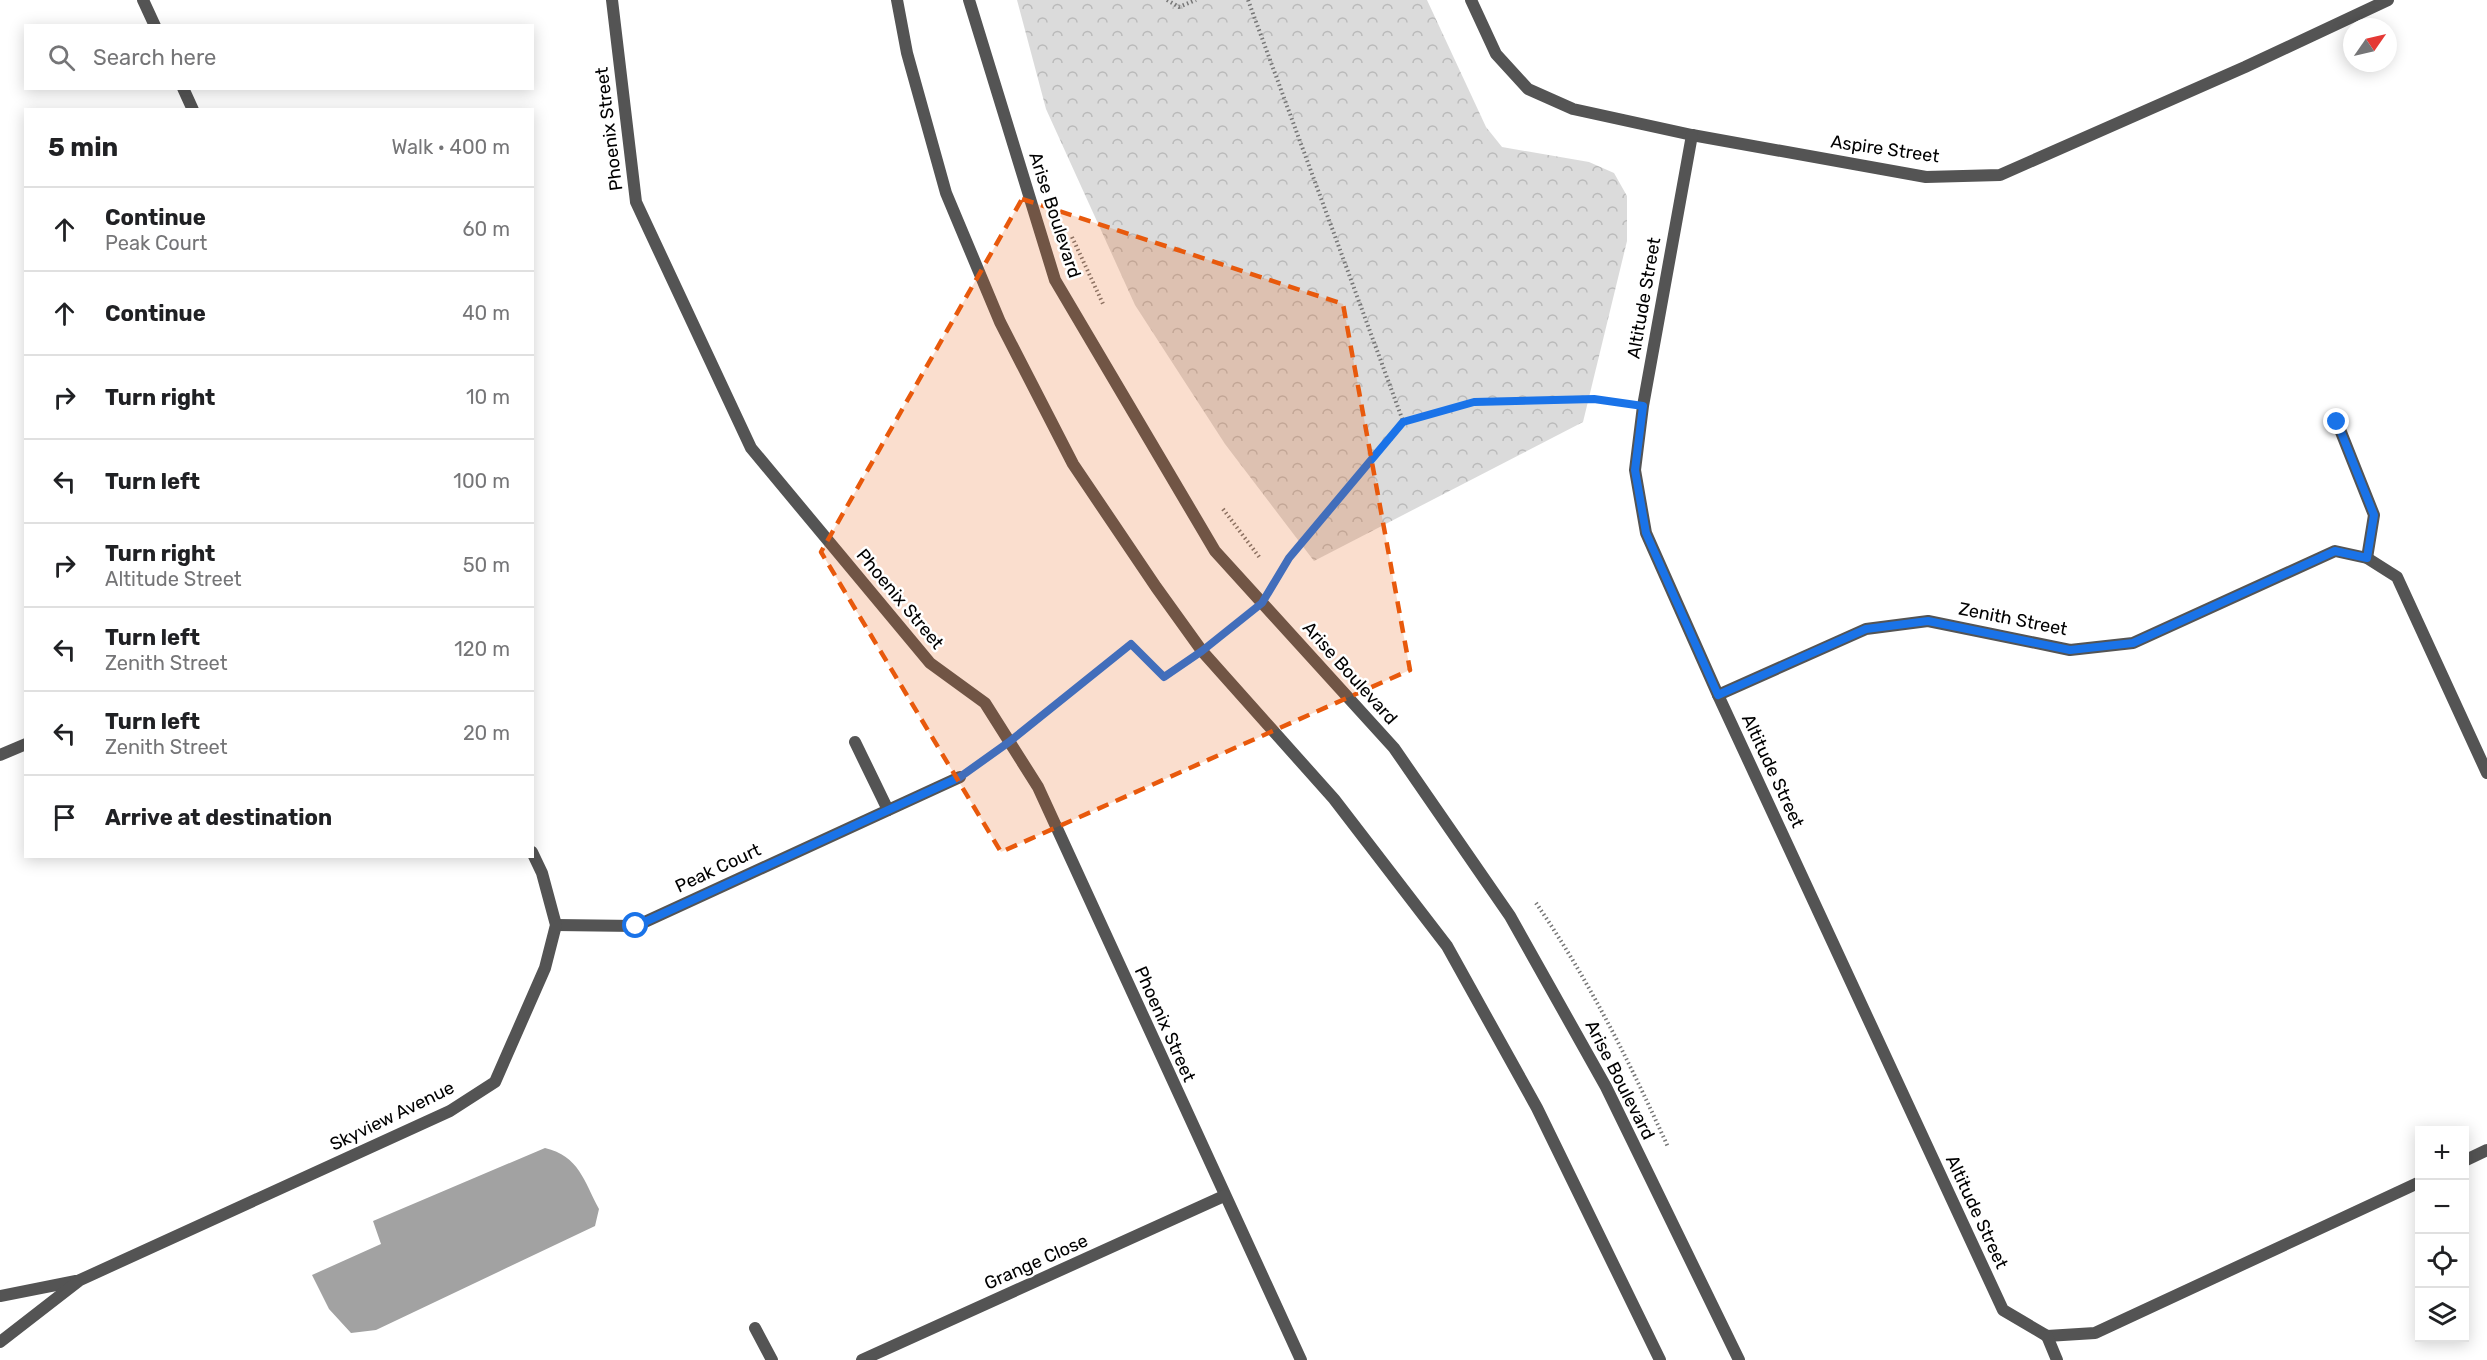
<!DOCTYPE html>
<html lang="en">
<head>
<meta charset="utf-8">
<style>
  body { margin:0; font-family:Rubik,sans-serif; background:#f2f2f2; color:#202124 }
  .controls { position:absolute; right:18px; bottom:18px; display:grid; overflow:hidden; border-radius:0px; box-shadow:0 3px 15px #0003 }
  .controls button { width:54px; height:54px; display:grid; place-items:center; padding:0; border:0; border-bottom:2px solid #e0e0e0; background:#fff; color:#202124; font:30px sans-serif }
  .compass { position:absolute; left:2343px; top:18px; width:54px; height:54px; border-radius:50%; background:#fff; box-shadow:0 3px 15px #0003; rotate:56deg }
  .stop { position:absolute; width:18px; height:18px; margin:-14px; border:4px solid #1a73e8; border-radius:50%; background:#fff }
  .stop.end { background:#1a73e8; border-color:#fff; box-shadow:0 2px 6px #0008 }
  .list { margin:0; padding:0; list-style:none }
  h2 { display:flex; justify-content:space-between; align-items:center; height:78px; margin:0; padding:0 24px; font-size:26px }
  h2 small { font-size:20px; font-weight:400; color:#757577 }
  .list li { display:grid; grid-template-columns:39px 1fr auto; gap:18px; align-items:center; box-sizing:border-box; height:84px; padding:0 24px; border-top:2px solid #e0e0e0 }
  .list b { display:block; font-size:22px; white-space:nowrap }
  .list p { margin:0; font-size:20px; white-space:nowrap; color:#757577 }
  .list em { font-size:20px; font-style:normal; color:#757577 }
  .icon { flex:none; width:33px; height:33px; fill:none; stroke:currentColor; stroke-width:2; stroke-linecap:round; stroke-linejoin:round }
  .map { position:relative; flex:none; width:2487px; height:1360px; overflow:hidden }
  .search { position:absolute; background:#fff; box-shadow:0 3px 15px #0003; left:24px; top:24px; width:510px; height:66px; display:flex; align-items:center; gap:15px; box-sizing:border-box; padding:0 21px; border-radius:0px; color:#757577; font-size:22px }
  .panel { position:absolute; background:#fff; box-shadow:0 3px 15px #0003; left:24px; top:108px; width:510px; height:750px; border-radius:0px }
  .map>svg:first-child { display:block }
</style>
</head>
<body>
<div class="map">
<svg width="2487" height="1360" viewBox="0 0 2487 1360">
  <defs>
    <pattern id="park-crowns" width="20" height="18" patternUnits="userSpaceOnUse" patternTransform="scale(1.5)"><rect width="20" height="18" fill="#dbdbdb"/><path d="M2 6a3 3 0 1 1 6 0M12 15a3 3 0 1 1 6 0" fill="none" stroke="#bababa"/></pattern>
  </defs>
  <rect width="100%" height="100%" fill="#fff"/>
  <path fill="url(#park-crowns)" d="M1017,0h410l59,127 16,20 87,15 25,11 13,23v45l-44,181 -269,139 -89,-117 -90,-139 -89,-196z"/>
  <path fill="#a2a2a2" d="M545,1148c34,8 39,33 54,61l-4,17 -219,104 -25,3 -22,-24 -17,-34 69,-31 -8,-23z"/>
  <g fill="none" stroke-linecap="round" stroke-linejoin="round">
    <g stroke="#767676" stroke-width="4" stroke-dasharray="1.5 3" stroke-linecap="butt">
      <path d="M1167,0l12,7 17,-7"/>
      <path d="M1248,0l155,421"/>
      <path d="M1072,237l32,69"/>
      <path d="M1223,509l37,49"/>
      <path d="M1277,579l12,-21 114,-137 71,-19 120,-3 25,4"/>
      <path d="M1223,634l20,-16"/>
      <path d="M1028,726l103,-82 33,33 17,-11"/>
      <path d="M1536,903c53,77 94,160 132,244"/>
    </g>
    <path stroke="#545454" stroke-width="12" d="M2337,422l37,93 -7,43"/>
    <g stroke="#545454" stroke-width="12">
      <path d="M143,0l12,26"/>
      <path d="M612,0l24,202 115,246 179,215 55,40 53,84 263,573"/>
      <path d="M897,0l10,53 39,140 54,129 73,142 83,123 46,64 132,148 113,147 90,162 123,252"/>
      <path d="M969,0l86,280 160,271 179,197 116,168 96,171 133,273"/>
      <path d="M1471,0l25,54 32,35 45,20 119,26 234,42 74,-2 245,-108 143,-67"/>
      <path d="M183,88l10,22"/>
      <path d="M1692,135l-49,271 -8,64 11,63 72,162 285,615 44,26 48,-3 325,-151"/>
      <path d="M1718,695l148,-66 62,-8 142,29 63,-7 202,-92 32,7 30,19 90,196"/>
      <path d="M855,742l33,68"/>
      <path d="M0,755l26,-11"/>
      <path d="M556,925l80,1 324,-149"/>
      <path d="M2464,1161l23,-11"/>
      <path d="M0,1296l76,-15"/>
      <path d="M755,1328l17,32"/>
      <path d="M2047,1336l10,24"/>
      <path d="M0,1342l80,-62 370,-169 45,-29 50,-114 11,-43 -14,-52 -10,-21"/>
      <path d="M862,1360l362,-164"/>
    </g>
  </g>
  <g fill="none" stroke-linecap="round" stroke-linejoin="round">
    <path stroke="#1a73e8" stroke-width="8" d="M636,926l324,-149 49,-35 122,-98 33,33 38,-26 60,-48 27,-45 114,-136 71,-20 120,-3 49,7 -8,64 11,63 72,162 148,-66 62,-8 142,29 63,-7 202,-92 32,7 7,-43 -37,-93"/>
  </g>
  <path fill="#e8590c" fill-opacity="0.2" stroke="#e8590c" stroke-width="4.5" stroke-dasharray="12 8" stroke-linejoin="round" d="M1022,199l321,105 67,366 -409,182 -180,-300z"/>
  <g text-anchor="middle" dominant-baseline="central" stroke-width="5" stroke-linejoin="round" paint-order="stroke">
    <g font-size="18" fill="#000" stroke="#fff">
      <text transform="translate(609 129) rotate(-97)">Phoenix Street</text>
      <text transform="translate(1885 149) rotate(8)">Aspire Street</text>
      <text transform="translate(1055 215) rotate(72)">Arise Boulevard</text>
      <text transform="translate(1644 298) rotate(-80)">Altitude Street</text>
      <text transform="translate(900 599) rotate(50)">Phoenix Street</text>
      <text transform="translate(2013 619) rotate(11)">Zenith Street</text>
      <text transform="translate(1350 673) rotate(48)">Arise Boulevard</text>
      <text transform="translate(1773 771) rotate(65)">Altitude Street</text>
      <text transform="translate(718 868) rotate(-25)">Peak Court</text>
      <text transform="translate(1165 1024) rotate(66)">Phoenix Street</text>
      <text transform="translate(1620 1080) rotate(63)">Arise Boulevard</text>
      <text transform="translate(392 1116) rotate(-26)">Skyview Avenue</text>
      <text transform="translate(1977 1212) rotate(65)">Altitude Street</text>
      <text transform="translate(1036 1262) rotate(-24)">Grange Close</text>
    </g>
  </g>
</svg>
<div class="controls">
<button>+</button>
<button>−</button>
<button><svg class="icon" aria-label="locate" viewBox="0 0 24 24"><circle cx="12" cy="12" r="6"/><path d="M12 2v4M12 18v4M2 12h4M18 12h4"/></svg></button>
<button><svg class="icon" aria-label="layers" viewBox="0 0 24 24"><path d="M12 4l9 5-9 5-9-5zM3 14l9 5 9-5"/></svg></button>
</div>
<svg class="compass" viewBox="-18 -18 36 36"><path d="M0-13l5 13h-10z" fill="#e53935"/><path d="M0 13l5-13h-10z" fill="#757577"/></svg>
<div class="stop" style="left:636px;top:926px"></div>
<div class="stop end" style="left:2337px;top:422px"></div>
<div class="search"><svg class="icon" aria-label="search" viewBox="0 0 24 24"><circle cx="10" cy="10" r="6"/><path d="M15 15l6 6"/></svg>Search here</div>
<section class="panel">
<h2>5 min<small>Walk · 400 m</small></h2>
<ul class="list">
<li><svg class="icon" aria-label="ahead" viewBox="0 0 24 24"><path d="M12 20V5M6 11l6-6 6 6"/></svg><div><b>Continue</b><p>Peak Court</p></div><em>60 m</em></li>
<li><svg class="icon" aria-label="ahead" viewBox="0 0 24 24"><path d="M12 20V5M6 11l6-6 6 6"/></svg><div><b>Continue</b></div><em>40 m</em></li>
<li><svg class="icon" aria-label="right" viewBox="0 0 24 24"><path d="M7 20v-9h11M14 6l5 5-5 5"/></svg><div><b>Turn right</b></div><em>10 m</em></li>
<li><svg class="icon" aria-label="left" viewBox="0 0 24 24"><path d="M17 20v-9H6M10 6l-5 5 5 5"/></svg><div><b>Turn left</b></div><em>100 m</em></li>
<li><svg class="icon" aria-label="right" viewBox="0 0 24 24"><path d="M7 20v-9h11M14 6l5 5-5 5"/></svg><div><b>Turn right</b><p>Altitude Street</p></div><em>50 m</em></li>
<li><svg class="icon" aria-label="left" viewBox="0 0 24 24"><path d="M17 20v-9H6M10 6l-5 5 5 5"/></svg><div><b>Turn left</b><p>Zenith Street</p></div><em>120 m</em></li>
<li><svg class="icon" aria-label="left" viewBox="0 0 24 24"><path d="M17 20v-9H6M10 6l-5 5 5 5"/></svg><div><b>Turn left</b><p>Zenith Street</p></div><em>20 m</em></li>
<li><svg class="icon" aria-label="arrive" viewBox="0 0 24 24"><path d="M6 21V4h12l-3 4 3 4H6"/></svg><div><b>Arrive at destination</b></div></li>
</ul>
</section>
</div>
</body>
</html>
